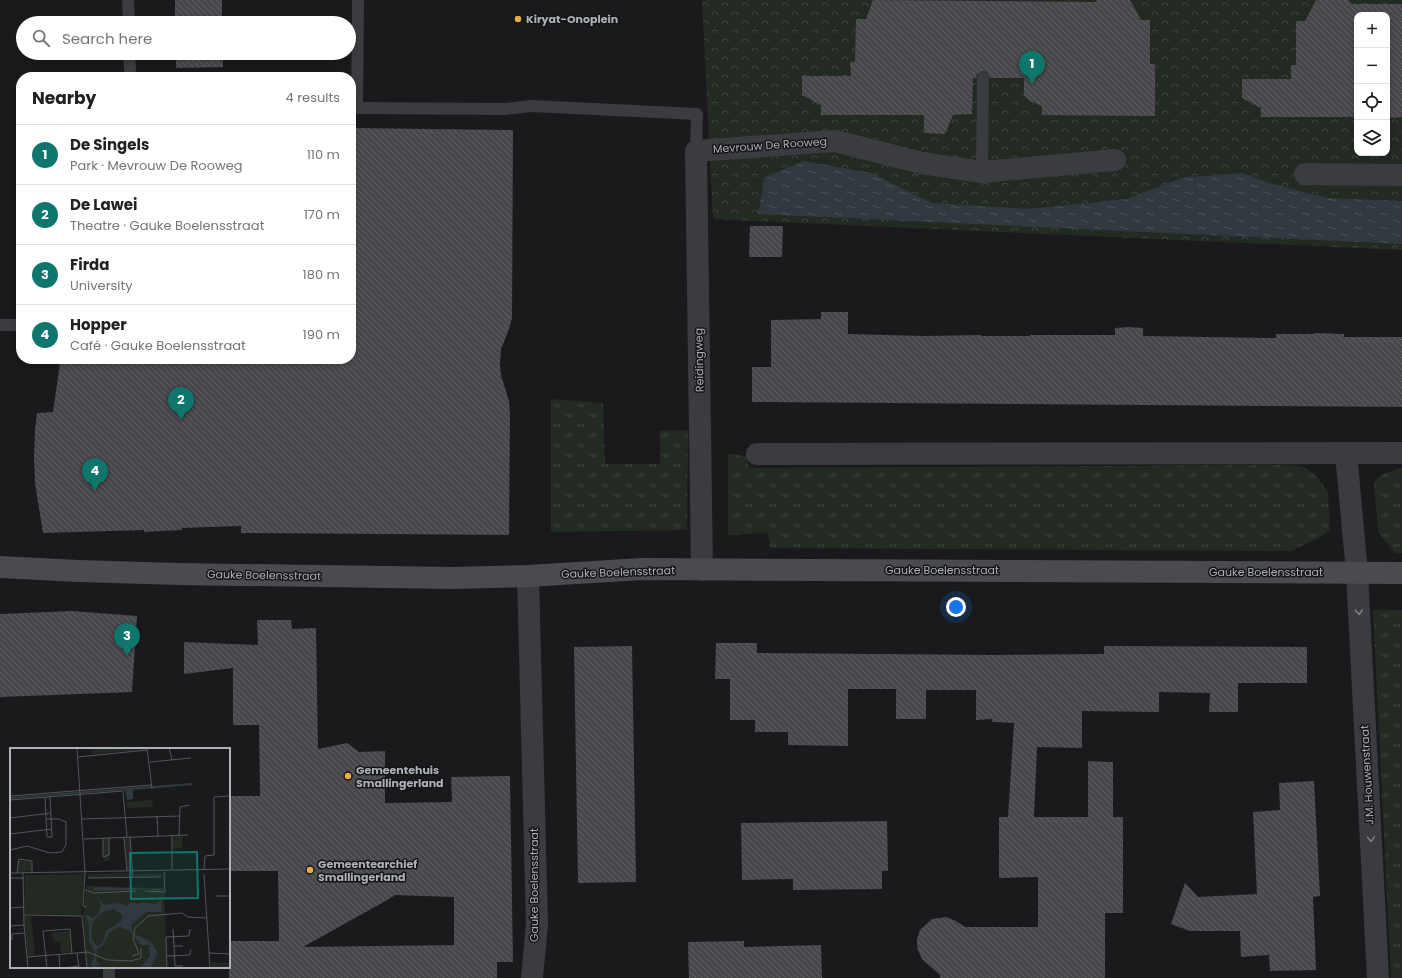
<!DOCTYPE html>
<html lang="en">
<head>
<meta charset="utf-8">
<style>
  body { margin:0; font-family:Poppins,sans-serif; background:#f2f2f2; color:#202124 }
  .controls { position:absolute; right:12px; top:12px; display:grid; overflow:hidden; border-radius:8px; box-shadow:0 2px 6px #0003 }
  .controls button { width:36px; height:36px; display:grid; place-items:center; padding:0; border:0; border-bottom:1px solid #e0e0e0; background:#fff; color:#202124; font:20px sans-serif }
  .you { position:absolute; left:956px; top:607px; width:14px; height:14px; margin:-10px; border:3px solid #fff; border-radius:50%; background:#1a73e8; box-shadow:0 0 0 6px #1a73e833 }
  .badge { display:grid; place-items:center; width:26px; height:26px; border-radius:50%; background:#0f766e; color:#fff; font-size:13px; font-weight:700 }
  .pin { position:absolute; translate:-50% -33px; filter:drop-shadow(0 1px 2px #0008) }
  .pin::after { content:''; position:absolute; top:21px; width:14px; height:12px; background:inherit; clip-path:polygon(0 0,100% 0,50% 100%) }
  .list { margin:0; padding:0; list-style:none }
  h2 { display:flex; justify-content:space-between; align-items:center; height:52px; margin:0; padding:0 16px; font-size:17px }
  h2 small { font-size:13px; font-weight:400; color:#757577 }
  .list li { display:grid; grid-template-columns:26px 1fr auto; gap:12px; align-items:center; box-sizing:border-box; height:60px; padding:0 16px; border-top:1px solid #e0e0e0 }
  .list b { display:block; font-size:15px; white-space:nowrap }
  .list p { margin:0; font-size:13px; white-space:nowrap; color:#757577 }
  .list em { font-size:13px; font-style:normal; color:#757577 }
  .icon { flex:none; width:22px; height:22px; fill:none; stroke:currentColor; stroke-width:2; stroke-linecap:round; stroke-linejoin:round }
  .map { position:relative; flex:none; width:1402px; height:978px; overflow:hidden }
  .search { position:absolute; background:#fff; box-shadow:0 2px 6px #0003; left:16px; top:16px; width:340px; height:44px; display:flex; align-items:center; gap:10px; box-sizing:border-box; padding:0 14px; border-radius:22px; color:#757577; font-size:15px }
  .panel { position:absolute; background:#fff; box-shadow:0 2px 6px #0003; left:16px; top:72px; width:340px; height:292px; border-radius:16px }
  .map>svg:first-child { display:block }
</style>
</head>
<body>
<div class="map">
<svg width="1402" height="978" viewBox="0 0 1402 978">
  <defs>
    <pattern id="grass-tufts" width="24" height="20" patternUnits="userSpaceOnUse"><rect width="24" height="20" fill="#222a22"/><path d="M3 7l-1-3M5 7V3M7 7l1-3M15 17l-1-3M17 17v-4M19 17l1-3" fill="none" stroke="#3f4640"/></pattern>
    <pattern id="forest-crowns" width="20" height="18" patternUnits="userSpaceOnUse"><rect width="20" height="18" fill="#222a22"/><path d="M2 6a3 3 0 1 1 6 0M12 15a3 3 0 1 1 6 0" fill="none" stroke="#3f4640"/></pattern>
    <pattern id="water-ripples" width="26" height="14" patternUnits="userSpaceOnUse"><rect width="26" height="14" fill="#30393f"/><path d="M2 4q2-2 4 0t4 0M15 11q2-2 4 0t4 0" fill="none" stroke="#4b5359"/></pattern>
    <pattern id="building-back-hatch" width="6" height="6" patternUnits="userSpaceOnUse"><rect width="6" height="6" fill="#47474c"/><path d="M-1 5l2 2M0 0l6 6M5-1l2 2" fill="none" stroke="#5f5f64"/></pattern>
  </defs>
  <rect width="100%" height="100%" fill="#1a1a1c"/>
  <g fill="url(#grass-tufts)">
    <path d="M551,399l52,4 2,61h55v-33l28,-1 -1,100 -136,2z"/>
    <path d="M728,454l19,2 2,12 542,-3 15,3 10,8 12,16 2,38 -11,8 -28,13 -521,-3 -2,-15 -40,2z"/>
    <path d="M1400,468h2v85h-7l-17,-21 -4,-50 7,-7z"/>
    <path d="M1373,610h29v368h-11z"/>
  </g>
  <path fill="url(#forest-crowns)" fill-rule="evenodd" d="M702,0h700v250l-689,-31zM1357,15h30v138h-30z"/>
  <path fill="url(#water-ripples)" d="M804,161l67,12 61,30 97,6 97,-10 56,-21 61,-5 29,11 55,14 75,3v43l-644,-30 7,-37z"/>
  <g fill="url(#building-back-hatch)" fill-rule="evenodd">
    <rect x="175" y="0" width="47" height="23"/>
    <path d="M873,0l222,2 2,-2h33l11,20h9v44h5v52l-113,-1v-9l-12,-5 -6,-6v-17h-34l-3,-6 -4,-1 -6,3 -1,4h-3l-1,36 -19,1 -8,19 -21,-1v-18h-103v-10l-19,-10v-19h49l-1,-14h5l1,-43h10z"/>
    <path d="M1316,0h32l4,4h50v113l-15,1v-103h-30v102h-96v-9l-19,-10v-19h49v-14h5v-44h9z"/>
    <path d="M176,53h47v14l-47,1z"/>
    <path d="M351,128l162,2 -1,188 -3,11 -8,20 -1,16 1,10 8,26 1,12 -1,122 -268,-2v-7l-60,2 1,2 -38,2v-2l-101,3 -8,-50 -1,-25 1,-28 2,-17 16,-1 7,-49 26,-1v-3h265z"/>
    <path d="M750,226h33l-1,31h-33z"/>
    <path d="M821,312h27v22l77,2 56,-1v1h49v-1h85v-7l14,-1 14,1v8l133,2v-4h38v-1l30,1v3h58v70l-650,-5v-35h19v-47l50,-1z"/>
    <path d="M72,611l65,5 -5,76 -132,5v-83z"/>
    <path d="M257,620h34l1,9 24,-1 2,121 29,-6 12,9 26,-1v52l67,-1 -1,-25 59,-1 3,186h-16v16h-268v-37h50l-1,-70h-49v-75h31l-1,-71h-26v-57l-49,6v-32l74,3zM395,895l59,2v48l-151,2 86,-48z"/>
    <path d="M716,643h41v10l236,2 111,-1v-8l203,1v36h-69v29h-29l1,-19 -51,-1v20l-77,-1v37l-45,-1 -3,70h54v-56l25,1v55h10v96h-18v65h-165v-3l-18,-16 -4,-9 -1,-6v-5l3,-9 12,-11 14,-2 10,4 9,6h73v-50l-39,1v-61h9l6,-94 -22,-1v-3l-16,1v-30h-50v29h-30v-30h-48v57l-60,-1v-13h-33v-12h-25v-41h-15z"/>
    <path d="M632,646l4,236 -58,1 -4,-236z"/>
    <path d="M1314,781l6,115 -7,1 3,73 -46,1 -1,-16 -28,2 -1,-26h-50l-19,-7 14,-41 13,14 59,-3 -4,-82 27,-2 -1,-27z"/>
    <path d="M887,821l1,50h-6v18l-89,1v-11l-51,1 -1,-57z"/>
    <path d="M744,941v6l77,-2 1,33h-133l-1,-36z"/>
  </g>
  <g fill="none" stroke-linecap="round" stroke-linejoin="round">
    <g stroke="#3b3c40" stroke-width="12">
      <path d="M128,0l1,23"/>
      <path d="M129,53l1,17"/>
      <path d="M351,108l155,1 25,-3 166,8 -1,37"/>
      <path d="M357,108l1,-108"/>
      <path d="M982,172l1,-94"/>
      <path d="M0,325h21"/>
      <path d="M109,967v11"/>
    </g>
    <g stroke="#3b3c40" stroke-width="22">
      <path d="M1305,174l97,1"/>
      <path d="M1346,453l11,120 21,405"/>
      <path d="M757,454l645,-1"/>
      <path d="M702,570l-6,-419 139,-10 87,22 60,9 133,-12"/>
      <path d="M528,576l9,348 -5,54"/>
    </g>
    <path stroke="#494b50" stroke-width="22" d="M0,567l79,4 99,3 275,4 75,-2 114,-7 760,4"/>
  </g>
  <defs><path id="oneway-chevron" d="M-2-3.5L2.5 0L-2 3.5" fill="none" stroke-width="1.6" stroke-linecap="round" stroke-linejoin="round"/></defs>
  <g stroke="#7a7c83">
    <use href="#oneway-chevron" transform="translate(1359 612) rotate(87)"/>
    <use href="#oneway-chevron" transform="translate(1371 839) rotate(87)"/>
  </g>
  <g fill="#e8ac45" stroke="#151517" stroke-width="1.5">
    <circle cx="518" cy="19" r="4"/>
    <circle cx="348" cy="776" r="4"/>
    <circle cx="310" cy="870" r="4"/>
  </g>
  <g text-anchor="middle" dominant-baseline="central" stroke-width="3" stroke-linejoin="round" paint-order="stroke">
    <g font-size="11" font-weight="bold" fill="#adb1ba" stroke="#151517" text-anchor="start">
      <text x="526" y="19">Kiryat-Onoplein</text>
      <text x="356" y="770">Gemeentehuis<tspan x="356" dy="13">Smallingerland</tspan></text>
      <text x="318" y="864">Gemeentearchief<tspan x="318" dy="13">Smallingerland</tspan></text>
    </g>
    <g font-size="11" fill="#adb1ba" stroke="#151517">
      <text transform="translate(770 145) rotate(-4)">Mevrouw De Rooweg</text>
      <text transform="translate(699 360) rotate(-91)">Reidingweg</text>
      <text x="942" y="570">Gauke Boelensstraat</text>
      <text transform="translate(618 572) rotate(-2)">Gauke Boelensstraat</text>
      <text x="1266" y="572">Gauke Boelensstraat</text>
      <text transform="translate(264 575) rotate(1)">Gauke Boelensstraat</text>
      <text transform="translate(1367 775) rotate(-93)">J.M. Houwenstraat</text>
      <text transform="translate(534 885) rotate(-90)">Gauke Boelensstraat</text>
    </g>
  </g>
  <g transform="translate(10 748)">
    <rect width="220" height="220" fill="#1a1a1c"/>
    <path d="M142,52l1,7 -26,1 -1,-6zM99,90l1,23h-6l-1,-22zM115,91h5l2,31h-5zM9,113h12l1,10 -14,1zM121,125v4l-44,1 1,-4zM151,125l2,4h-28l-1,-3zM14,168h7l4,39h-7zM59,183l2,21 -10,1 -1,-12h-7l-1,-8z" fill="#222a22"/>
    <path d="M81,0h54l1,1 -53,5zM173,88l-1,11 -9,3v-13zM74,126l-3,41 -57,-1 1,-39zM76,138l78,2 3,80h-80l-4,-52z" fill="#222a22"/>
    <path d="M201,214l19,1v5h-18z" fill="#222a22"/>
    <path d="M53,137l17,1 -1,25h-17zM19,140h14l-1,22h-14zM35,140l14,1v22l-14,-1z" fill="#222a22"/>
    <path d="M182,35v2l-59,5v9l-6,1 -2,-10 -115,9v-2zM84,139l68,2 -3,2 -10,-2 -55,2zM86,147l8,10 13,-2 11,3 2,-4 8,2 3,-2 14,2 6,-4 1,12h-16l-15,13 2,8 18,9 7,11 -8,15h-10l10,-12 -1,-11h-8l-12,-15 -10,-3 -9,5 -7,13 -6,4 -1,11 5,8 -6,-5 2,5h-3l-3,-3 4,-12 -6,-12v-17l-4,-10 8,4 6,-5 2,-9zM104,161l8,6 -1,6 -15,10 -3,12 -6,3 -6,-8 2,-17 10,-9z" fill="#30393f" fill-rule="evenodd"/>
    <path fill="none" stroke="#55565b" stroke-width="1" d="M67,0l8,125 -2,33 4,1M137,0l5,41M159,0l3,12M68,9l69,-7M140,14l41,-4M0,48l141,-11M35,49l2,40h5l-2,-40M0,52l113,-9 4,46M147,68l1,20M0,70l41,-5M72,71l98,-3M0,86l42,-5M162,88v34M169,88l1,-29 10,-2M120,89l3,41M114,90l3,32M74,91l104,-4M93,91v18l6,-2v-17M0,102l17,-4 23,7 12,-1 4,-7v-23l-7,-3h-13M195,108l9,-1v-58l16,-1M194,121l1,-13M0,125l220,-4M7,125l2,-14 13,2v12M13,125l1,52 4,43M194,126l6,94M0,130h14M78,130l73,-1M75,142l9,3 42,-2M135,143l20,1 -1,-20M206,148h14M0,160l14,-1M14,167l58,1 5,52M0,178l14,-1M163,181l1,17h9M2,192v-6l12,-1M164,198l1,20h8M67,205l2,15M199,205l21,1M49,207l1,13M122,208l7,-2 -6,-16 2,-10 13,-12 34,-3 6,4 19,1M157,208l23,-1 1,-6M17,209l61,-5 20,8 23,1 10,-3v-10M37,220l-4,-37 27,-2 2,25M54,220l14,-2M157,220l-1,-31 23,-1 1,-7"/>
    <path fill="#0f766e" fill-opacity="0.15" stroke="#0f766e" stroke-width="2" d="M187,104l1,46 -67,1 -1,-46z"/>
    <rect width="220" height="220" fill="none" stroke="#adb1ba" stroke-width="2"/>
  </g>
</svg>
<div class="controls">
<button>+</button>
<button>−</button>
<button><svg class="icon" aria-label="locate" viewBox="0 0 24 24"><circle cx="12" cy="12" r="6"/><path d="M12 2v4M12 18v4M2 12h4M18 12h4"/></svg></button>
<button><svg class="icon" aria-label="layers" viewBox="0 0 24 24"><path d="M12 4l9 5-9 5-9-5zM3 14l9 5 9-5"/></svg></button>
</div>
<div class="you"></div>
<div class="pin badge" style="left:1032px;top:84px">1</div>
<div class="pin badge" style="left:181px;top:420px">2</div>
<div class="pin badge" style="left:127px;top:656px">3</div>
<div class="pin badge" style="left:95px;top:491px">4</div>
<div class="search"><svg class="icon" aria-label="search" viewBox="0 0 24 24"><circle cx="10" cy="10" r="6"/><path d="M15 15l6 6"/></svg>Search here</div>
<section class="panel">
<h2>Nearby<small>4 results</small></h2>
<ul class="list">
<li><span class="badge">1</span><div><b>De Singels</b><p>Park · Mevrouw De Rooweg</p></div><em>110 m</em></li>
<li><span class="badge">2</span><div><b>De Lawei</b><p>Theatre · Gauke Boelensstraat</p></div><em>170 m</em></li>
<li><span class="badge">3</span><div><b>Firda</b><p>University</p></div><em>180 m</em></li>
<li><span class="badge">4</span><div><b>Hopper</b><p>Café · Gauke Boelensstraat</p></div><em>190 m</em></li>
</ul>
</section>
</div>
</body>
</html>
